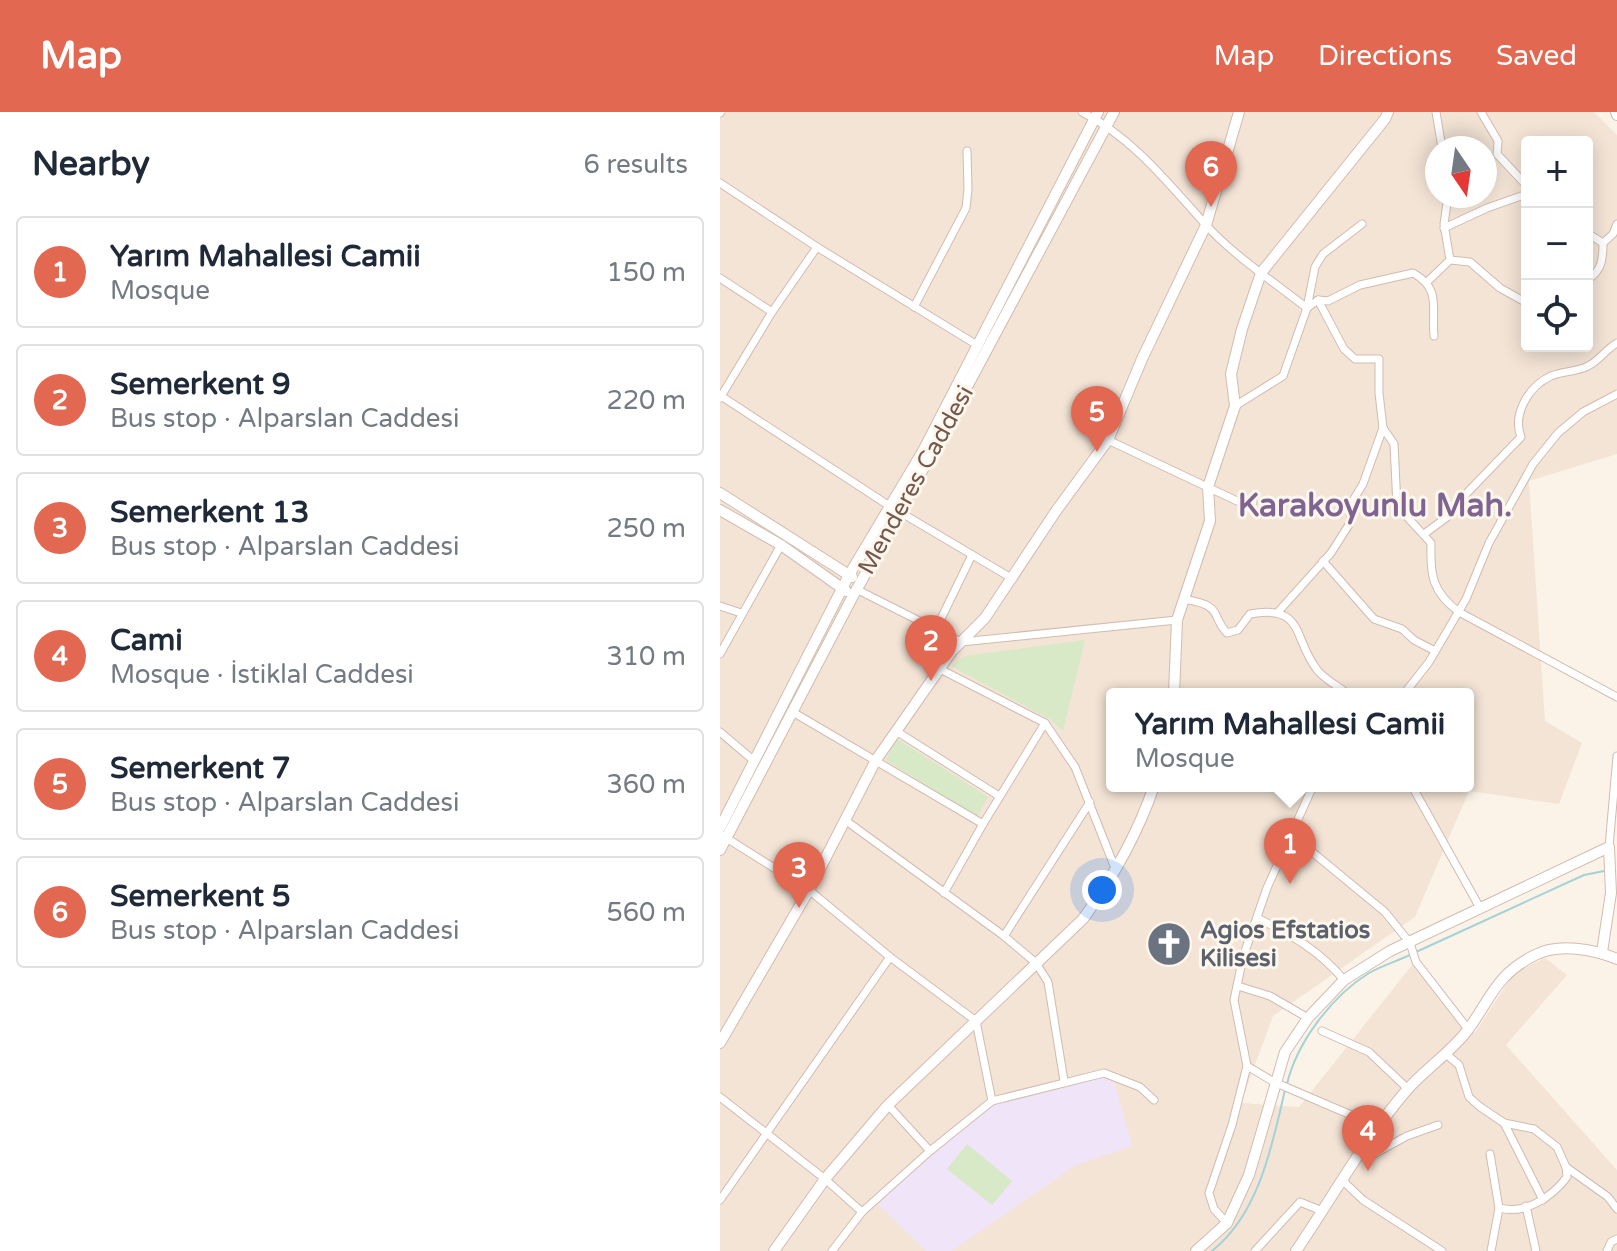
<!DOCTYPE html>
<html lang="en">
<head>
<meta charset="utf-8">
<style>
  body { margin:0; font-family:"Varela Round",sans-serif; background:#f6f6f7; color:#1f2937 }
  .controls { position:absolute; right:24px; top:24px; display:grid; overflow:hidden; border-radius:8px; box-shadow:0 4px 20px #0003 }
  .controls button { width:72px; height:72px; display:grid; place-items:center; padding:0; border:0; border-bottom:2px solid #e0e1e3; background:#fff; color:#1f2937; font:40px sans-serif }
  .compass { position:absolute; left:705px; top:24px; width:72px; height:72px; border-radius:50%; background:#fff; box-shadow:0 4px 20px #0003; rotate:167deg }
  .you { position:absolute; left:382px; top:778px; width:28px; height:28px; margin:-20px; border:6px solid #fff; border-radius:50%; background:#1a73e8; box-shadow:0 0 0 12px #1a73e833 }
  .badge { display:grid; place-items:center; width:52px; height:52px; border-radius:50%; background:#e26851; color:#fff; font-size:26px; font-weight:700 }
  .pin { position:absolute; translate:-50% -66px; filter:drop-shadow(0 2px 4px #0008) }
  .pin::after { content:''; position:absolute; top:42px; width:28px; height:24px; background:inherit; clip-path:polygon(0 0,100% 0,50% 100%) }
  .popup { position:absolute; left:386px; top:576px; width:368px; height:104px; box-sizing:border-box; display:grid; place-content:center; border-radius:8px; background:#fff; filter:drop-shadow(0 2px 6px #0005); font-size:26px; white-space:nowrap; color:#747a83 }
  .popup b { font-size:30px; color:#1f2937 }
  .popup::after { content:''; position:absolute; left:50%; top:100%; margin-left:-16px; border:16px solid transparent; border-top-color:#fff }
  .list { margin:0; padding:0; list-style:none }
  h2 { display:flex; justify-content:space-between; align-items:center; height:104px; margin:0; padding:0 32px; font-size:34px }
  h2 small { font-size:26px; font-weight:400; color:#747a83 }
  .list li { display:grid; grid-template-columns:52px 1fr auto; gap:24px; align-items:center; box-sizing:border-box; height:112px; margin:0 16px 16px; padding:0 16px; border:2px solid #e0e1e3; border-radius:8px }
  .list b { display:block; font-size:30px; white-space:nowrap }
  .list p { margin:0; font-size:26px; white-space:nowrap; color:#747a83 }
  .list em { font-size:26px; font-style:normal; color:#747a83 }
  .icon { flex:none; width:44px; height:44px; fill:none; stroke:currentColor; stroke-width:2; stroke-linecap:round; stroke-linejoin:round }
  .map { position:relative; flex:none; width:897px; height:1139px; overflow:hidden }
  header { display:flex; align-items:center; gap:48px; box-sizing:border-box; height:112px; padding:0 40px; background:#e26851; color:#fff }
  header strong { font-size:38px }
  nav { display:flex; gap:44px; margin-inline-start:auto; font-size:28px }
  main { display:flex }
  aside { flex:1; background:#fff }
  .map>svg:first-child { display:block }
</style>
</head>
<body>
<header>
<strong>Map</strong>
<nav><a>Map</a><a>Directions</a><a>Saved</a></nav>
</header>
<main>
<aside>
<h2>Nearby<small>6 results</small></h2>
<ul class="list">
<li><span class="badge">1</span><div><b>Yarım Mahallesi Camii</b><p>Mosque</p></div><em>150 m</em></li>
<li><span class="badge">2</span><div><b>Semerkent 9</b><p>Bus stop · Alparslan Caddesi</p></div><em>220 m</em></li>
<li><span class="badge">3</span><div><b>Semerkent 13</b><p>Bus stop · Alparslan Caddesi</p></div><em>250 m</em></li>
<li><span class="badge">4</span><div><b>Cami</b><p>Mosque · İstiklal Caddesi</p></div><em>310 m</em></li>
<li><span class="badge">5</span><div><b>Semerkent 7</b><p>Bus stop · Alparslan Caddesi</p></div><em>360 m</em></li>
<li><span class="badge">6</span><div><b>Semerkent 5</b><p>Bus stop · Alparslan Caddesi</p></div><em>560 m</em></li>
</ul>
</aside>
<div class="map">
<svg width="897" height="1139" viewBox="0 0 897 1139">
  <rect width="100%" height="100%" fill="#fcf3e8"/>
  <path fill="#f3e4d6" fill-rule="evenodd" d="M0,0h874l23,23v319l-88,27 16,240 37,22 -23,61 -90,-13 -54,126 -142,99 -32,87 58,4 117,-147 59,73 39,-60 31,-15 22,17 -61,70 111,125v81h-897zM807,30h60v204h-60zM717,36h48v48h-48zM392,582h356v92h-356z"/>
  <path fill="#f0e4f8" d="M380,960l15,12 17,62 -56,19 -124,86h-26l-49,-48 121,-104z"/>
  <g fill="#d7e9c6">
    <path d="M365,528l-22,91 -12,-11 -100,-54 14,-10z"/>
    <path d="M177,627l91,58 -11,20 -91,-57z"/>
    <path d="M247,1032l45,37 -20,24 -45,-36z"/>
  </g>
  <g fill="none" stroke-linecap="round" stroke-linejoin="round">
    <g stroke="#a3d2d7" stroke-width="2">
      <path d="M696,840l168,-77 20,-4"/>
      <path d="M567,972c10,-42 45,-88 82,-111 12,-7 28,-12 41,-18"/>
      <path d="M492,1139c47,-37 60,-105 73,-161"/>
    </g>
    <g stroke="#d0bcb0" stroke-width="9">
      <g id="street">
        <path d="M362,0c52,27 85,70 124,113 26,29 69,58 101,83l11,-8 10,1 32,-16 53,-12c29,16 18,35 21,63"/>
        <path d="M716,0l6,36"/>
        <path d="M761,0l17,29 -1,13 30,32"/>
        <path d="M0,1l1,-1"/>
        <path d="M0,71l97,64 160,98"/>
        <path d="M724,116l43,-20 40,-14"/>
        <path d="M867,121l16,10 10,-9 4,-10"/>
        <path d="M730,148l20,2 30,26 27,15"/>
        <path d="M0,166l52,34"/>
        <path d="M867,168c15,-9 16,-21 16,-37"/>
        <path d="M708,169l22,-21 -6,-36 4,-28"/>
        <path d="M194,195l52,-99 2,-19 -1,-38"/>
        <path d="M1,284l167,109 125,74"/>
        <path d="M0,286l52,-86 45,-65"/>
        <path d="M515,294l48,-30 24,-68 8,-41 8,-13 39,-30"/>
        <path d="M663,316l11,16 3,62 34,37c-1,32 1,49 28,69l158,85"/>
        <path d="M388,328l129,61 16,1"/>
        <path d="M704,422l30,-22 9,-15 58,-60c-9,-23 8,-51 30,-61 12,-5 26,-4 37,-10 11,-5 18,-17 29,-23"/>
        <path d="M603,449l51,58 28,10 12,11 21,11"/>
        <path d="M136,477l105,53 216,-22"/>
        <path d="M464,487c12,3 27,4 32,16 4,8 4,11 11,18l11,-3 12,-16c56,-10 42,25 68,57 8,9 21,16 30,23"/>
        <path d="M0,494l21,7"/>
        <path d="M558,500l53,-59 19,-30 2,-21 11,-18 20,-56 -4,-35v-34h-24l-11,-10 -26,-49"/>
        <path d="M216,517l36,-74"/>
        <path d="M0,542l61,-109"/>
        <path d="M220,557l105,54 30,44 40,101"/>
        <path d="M684,582l25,-32 37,-63 23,-56 44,-79 25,-31 25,-21 34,-18"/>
        <path d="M71,599l192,113"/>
        <path d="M176,619l103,65"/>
        <path d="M0,620l33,28"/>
        <path d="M692,674l68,122"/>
        <path d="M125,708l159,116 32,27 12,19 16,99"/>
        <path d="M572,718l19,21 74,61 25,31 6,19 52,67"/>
        <path d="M0,722l89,56 81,67 86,64 16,80"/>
        <path d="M889,735l8,-91"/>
        <path d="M224,781l39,-69 62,-101"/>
        <path d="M537,806c33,16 62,32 87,62"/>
        <path d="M284,824l86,-134"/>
        <path d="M518,874l32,10 38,22"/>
        <path d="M602,919l47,21 39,37"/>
        <path d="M726,942l13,11 10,32 10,9 25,17 30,6 23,18 9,20 1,10c-15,20 -42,38 -68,31"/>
        <path d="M527,954l27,16 105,45"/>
        <path d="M0,985l105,82 37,33"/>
        <path d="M168,993l42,46"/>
        <path d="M784,1011l39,77"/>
        <path d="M642,1039l12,3 33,-18 31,-11"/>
        <path d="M770,1042l9,54 -8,43"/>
        <path d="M846,1055l42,30 9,12"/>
        <path d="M622,1068l21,20 79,51"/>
        <path d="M0,1088l170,-243"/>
        <path d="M806,1094l10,45"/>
        <path d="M507,1111l-13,-14 -5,-16 23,-68 15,-59 -13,-66 9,-43 24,-69 46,-102"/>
        <path d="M112,1139l30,-39 68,-61 62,-50 112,-28 36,14 14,13"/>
        <path d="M535,1139l45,-49 22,9"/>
        <path d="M887,1139l4,-9 6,-3"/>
      </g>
    </g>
    <g stroke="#d2bcae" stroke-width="12">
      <g id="secondary">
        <path d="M896,0l1,3"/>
        <path d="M0,381l132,84"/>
        <path d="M0,398l61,35 65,46"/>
        <path d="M454,582l3,-74 33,-99 -2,-34 27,-81 -4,-32 11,-45 19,-56 124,-154 3,-7"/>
        <path d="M0,716l129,-253 74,-124 175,-339"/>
        <path d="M0,738l133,-254 47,-84 214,-400"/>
        <path d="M0,931l89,-153 67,-130 76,-109 33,-33 71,-107 52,-71 34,-81 64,-134 33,-113"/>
        <path d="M54,1139l51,-72 63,-74 195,-186c29,-40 55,-86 71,-133"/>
        <path d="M476,1139l31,-28 22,-48 36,-123 23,-34 36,-38 46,-29 219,-104 2,46 -9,59"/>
        <path d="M576,1139c36,-53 68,-111 110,-160 19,-22 43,-37 61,-60 24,-32 28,-56 68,-76 24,-12 58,-6 82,4"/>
      </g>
    </g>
    <use href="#street" stroke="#fff" stroke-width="7"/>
    <use href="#secondary" stroke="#fff" stroke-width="10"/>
  </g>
  <defs>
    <g id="church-disc" transform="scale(2.3)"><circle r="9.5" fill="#6b7280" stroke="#fef7ee"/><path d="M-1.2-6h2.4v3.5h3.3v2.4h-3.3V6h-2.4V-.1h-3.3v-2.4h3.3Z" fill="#fff"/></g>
  </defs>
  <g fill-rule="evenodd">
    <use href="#church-disc" x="449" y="832"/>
  </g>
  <g text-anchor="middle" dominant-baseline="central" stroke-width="6" stroke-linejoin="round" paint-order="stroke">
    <g font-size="24" fill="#75584c" stroke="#fef7ee">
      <text transform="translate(196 368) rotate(-61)">Menderes Caddesi</text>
    </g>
    <g font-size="24" font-weight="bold" fill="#5b616d" stroke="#fef7ee" text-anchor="start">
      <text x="480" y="818">Agios Efstatios<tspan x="480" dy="28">Kilisesi</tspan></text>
    </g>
    <g font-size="32" font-weight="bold" fill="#7f6491" stroke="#fef7ee">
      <text x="655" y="394">Karakoyunlu Mah.</text>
    </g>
  </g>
</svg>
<div class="controls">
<button>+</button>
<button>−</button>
<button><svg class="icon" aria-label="locate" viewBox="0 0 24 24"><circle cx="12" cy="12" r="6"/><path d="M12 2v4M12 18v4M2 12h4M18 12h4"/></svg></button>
</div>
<svg class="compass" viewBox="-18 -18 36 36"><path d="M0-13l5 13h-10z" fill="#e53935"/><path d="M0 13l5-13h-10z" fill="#747a83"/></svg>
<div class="you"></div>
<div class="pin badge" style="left:570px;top:772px">1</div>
<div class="popup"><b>Yarım Mahallesi Camii</b>Mosque</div>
<div class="pin badge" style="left:211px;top:569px">2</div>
<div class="pin badge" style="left:79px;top:796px">3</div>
<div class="pin badge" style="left:648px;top:1059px">4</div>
<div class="pin badge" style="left:377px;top:340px">5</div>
<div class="pin badge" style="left:491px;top:95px">6</div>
</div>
</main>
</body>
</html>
